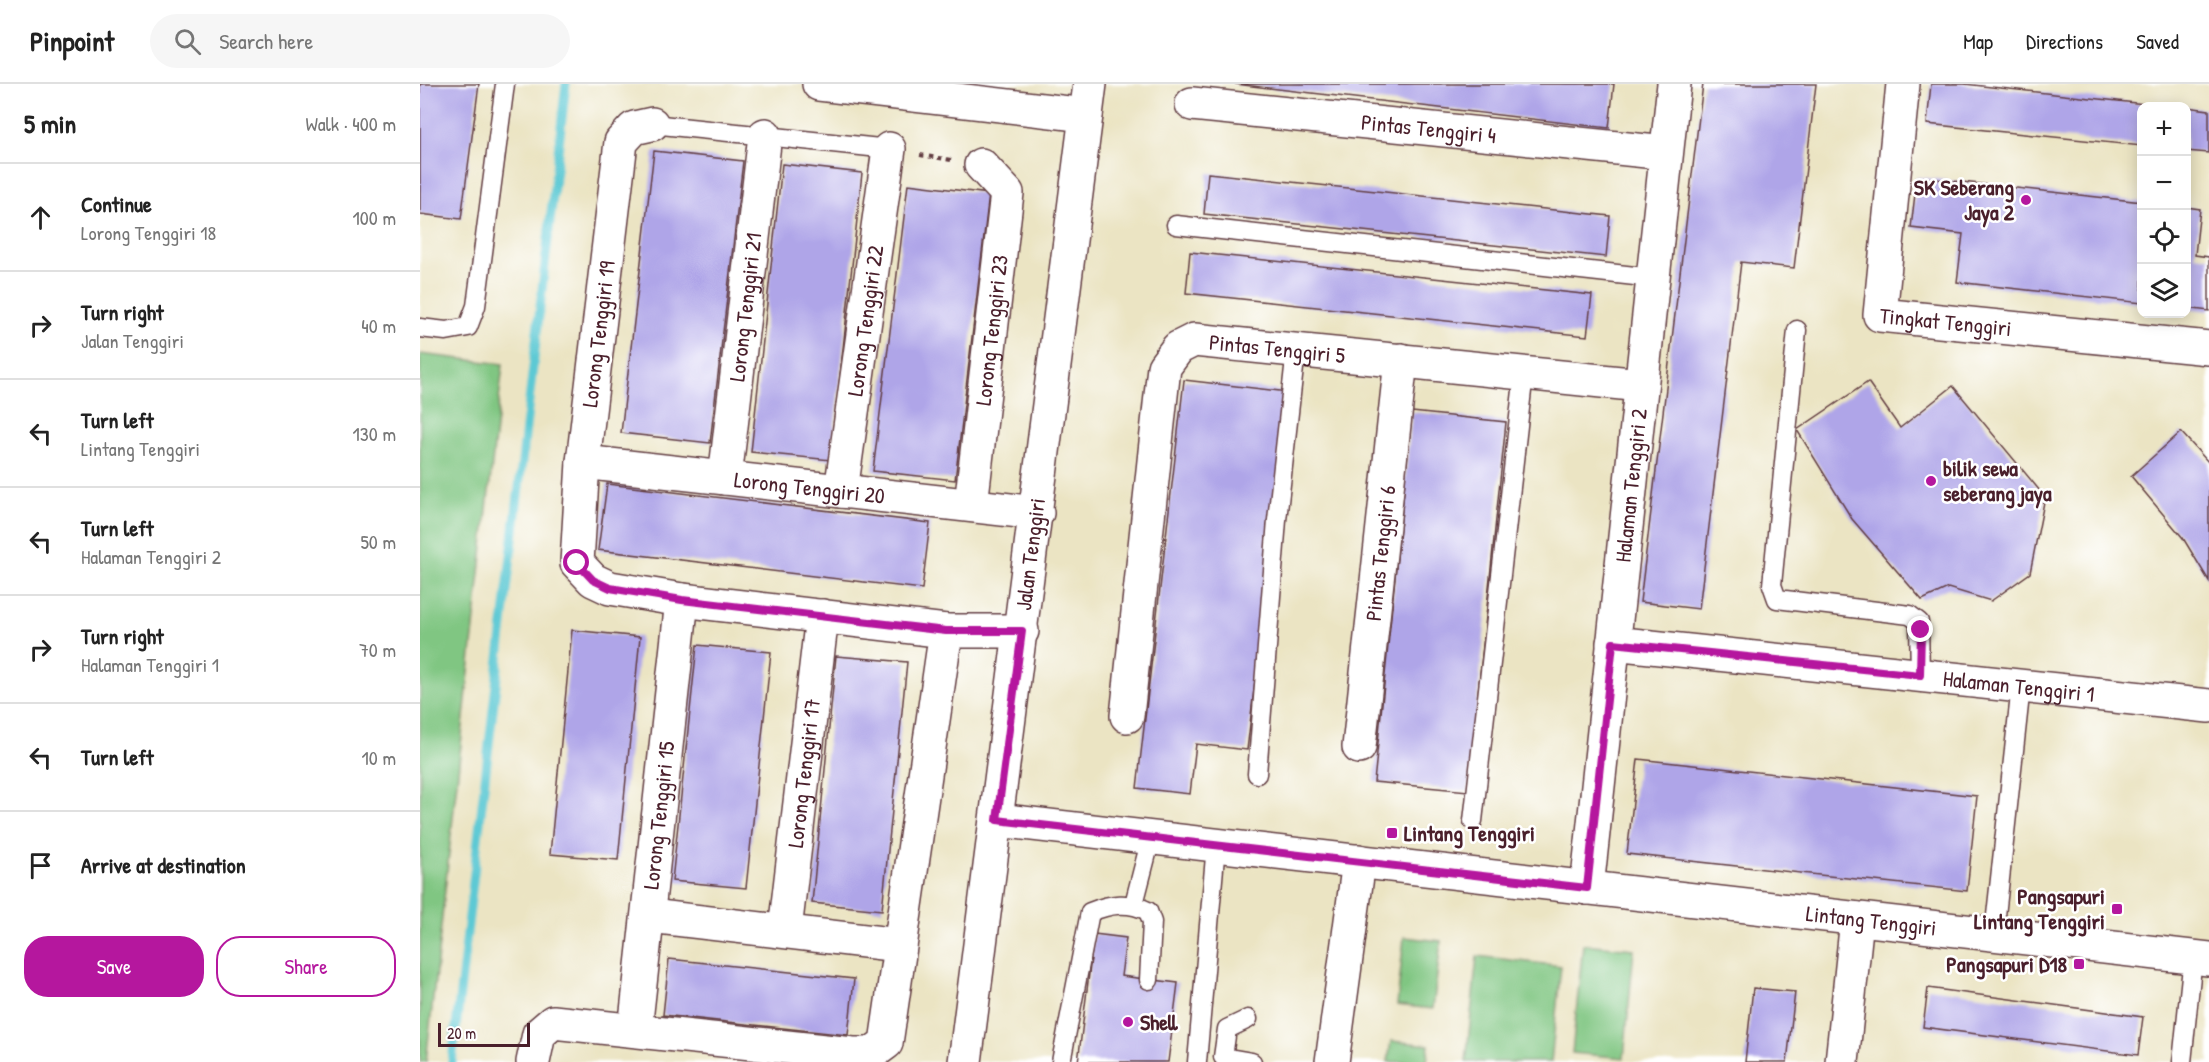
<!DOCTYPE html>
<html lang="en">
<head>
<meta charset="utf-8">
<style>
  body { margin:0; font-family:"Patrick Hand",sans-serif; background:#f6f6f6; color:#222 }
  .controls { position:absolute; right:18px; top:18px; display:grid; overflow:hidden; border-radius:12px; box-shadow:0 3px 15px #0003 }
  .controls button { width:54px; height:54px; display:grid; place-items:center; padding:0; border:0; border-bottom:2px solid #e0e0e0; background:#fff; color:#222; font:30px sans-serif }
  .scale { position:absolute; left:18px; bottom:15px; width:92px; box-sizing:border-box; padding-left:6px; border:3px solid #4a1f2b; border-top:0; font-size:16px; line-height:21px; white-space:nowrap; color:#4a1f2b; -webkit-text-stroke:4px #fff; paint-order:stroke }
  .stop { position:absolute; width:18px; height:18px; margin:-14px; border:4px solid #b5179e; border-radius:50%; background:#fff }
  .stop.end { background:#b5179e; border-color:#fff; box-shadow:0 2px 6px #0008 }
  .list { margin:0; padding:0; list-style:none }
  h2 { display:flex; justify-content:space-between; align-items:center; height:78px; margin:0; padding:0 24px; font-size:26px }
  h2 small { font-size:20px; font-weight:400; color:#767676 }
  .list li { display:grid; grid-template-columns:39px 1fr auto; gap:18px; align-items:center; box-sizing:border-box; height:108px; padding:0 24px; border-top:2px solid #e0e0e0 }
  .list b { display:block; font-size:22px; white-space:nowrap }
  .list p { margin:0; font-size:20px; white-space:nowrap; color:#767676 }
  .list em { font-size:20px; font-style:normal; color:#767676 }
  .actions { display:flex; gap:12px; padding:18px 24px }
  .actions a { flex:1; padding:14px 0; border:2px solid #b5179e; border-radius:24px; text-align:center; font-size:21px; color:#b5179e }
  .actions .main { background:#b5179e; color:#fff }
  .icon { flex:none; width:33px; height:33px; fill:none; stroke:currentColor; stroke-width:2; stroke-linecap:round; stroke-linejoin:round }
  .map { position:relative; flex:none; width:1789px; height:978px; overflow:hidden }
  header { display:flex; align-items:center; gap:36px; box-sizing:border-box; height:84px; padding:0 30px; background:#fff; border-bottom:2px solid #e0e0e0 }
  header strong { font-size:28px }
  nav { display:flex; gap:33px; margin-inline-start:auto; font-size:21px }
  .search { width:420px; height:54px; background:#f6f6f6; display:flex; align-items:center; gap:15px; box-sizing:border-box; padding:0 21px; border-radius:33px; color:#767676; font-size:22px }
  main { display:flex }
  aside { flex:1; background:#fff }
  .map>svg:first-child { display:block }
</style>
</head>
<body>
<header>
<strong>Pinpoint</strong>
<div class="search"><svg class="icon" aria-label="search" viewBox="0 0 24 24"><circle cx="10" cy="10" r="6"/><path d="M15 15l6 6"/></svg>Search here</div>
<nav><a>Map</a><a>Directions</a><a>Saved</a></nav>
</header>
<main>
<aside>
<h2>5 min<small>Walk · 400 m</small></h2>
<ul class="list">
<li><svg class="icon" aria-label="ahead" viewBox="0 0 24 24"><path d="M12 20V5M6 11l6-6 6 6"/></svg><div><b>Continue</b><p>Lorong Tenggiri 18</p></div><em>100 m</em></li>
<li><svg class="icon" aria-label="right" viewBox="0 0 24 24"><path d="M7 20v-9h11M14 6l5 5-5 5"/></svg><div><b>Turn right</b><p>Jalan Tenggiri</p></div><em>40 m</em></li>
<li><svg class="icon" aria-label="left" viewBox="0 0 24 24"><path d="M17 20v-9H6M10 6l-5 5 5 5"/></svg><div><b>Turn left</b><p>Lintang Tenggiri</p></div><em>130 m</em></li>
<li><svg class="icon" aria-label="left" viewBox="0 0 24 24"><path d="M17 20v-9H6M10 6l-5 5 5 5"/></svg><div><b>Turn left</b><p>Halaman Tenggiri 2</p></div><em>50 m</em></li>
<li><svg class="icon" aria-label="right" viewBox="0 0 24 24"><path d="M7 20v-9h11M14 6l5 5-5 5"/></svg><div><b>Turn right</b><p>Halaman Tenggiri 1</p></div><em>70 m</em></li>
<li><svg class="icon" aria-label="left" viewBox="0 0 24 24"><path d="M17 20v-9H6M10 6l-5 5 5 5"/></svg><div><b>Turn left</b></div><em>10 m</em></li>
<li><svg class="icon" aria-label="arrive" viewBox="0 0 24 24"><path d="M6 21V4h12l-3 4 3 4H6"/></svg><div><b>Arrive at destination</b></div></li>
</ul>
<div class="actions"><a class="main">Save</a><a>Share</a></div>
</aside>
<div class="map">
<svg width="1789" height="978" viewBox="0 0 1789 978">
  <rect width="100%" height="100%" fill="#fff"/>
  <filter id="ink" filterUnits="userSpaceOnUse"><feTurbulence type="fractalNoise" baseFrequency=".0167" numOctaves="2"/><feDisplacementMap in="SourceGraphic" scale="12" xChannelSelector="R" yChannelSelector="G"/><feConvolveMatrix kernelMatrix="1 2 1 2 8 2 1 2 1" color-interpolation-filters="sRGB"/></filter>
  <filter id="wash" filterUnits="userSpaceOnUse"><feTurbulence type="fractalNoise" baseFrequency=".008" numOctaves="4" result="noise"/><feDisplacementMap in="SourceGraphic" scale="24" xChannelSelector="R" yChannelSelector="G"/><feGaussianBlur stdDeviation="1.35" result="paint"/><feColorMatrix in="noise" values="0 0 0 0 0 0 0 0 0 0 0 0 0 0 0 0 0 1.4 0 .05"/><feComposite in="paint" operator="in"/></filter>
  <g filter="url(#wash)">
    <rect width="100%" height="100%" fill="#ebe4c3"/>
    <g fill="#80c682" stroke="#657256" stroke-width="1.5">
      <path d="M0,270l83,10 -77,698h-6z"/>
      <path d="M984,853l37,4 -8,68 -36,-4z"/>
      <path d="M1163,860l51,5 -10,109 -52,-5z"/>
      <path d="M1057,872l84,10 -10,96h-85z"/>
      <path d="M971,957l38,4 -2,17h-39z"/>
    </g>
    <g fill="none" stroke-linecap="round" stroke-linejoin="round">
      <path stroke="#5dc9d4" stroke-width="9" d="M32,978l114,-978"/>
    </g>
    <g id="blocks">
      <g fill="#afa5e8">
        <path d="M0,0h59l-18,135 -41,-5z"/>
        <path d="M815,0h379l-5,44z"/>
        <path d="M1283,0h113l-22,184 -53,-6 -42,347 -59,-7z"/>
        <path d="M1511,0h33l199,22h-21v40l-215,-22z"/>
        <path d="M1766,23l23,3v43l-23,-2z"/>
        <path d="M234,67l89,10 -33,282 -89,-10z"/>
        <path d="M362,80l80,9 -31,287 -80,-8z"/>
        <path d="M788,89l402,43 -4,41 -402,-43z"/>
        <path d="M1497,93l225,25v101l-185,-21 6,-48 -52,-6z"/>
        <path d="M488,100l81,10 -34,286 -82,-9z"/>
        <path d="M1766,123l14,2 -5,46 14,2v54l-23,-3z"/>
        <path d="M770,168l402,43 -5,41 -401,-43z"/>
        <path d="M764,296l104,12 -41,358 -51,-6 -6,50 -53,-6z"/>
        <path d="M1448,298l32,46 53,-42 92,111 -15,76 -39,28 -43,-13 -26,12 -70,-81 -55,-89z"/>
        <path d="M992,328l94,10 -38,369 -94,-9z"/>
        <path d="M1761,348l28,31v118l-26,-43 -52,-62z"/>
        <path d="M187,400l323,39 -8,66 -324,-39z"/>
        <path d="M152,546l68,7 -22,223 -68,-6z"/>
        <path d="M277,561l74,7 -25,236 -74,-7z"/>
        <path d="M416,572l71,6 -25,248 -70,-7z"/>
        <path d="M1218,675l339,37 -10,95 -340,-37z"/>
        <path d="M674,850l32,4 -5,38 57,7 -10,79h-90z"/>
        <path d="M249,875l185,20 -6,56 -185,-20z"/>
        <path d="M1333,904l42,4 -8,70h-42z"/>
        <path d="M1508,904l215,29 -5,38 -215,-28z"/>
      </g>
    </g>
  </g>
  <g filter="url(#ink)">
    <use href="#blocks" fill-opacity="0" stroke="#623d42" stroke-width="1.5"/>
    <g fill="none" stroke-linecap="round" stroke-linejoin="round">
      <g stroke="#623d42" stroke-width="21">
        <g id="service">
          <path d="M232,40l237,25"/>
          <path d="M756,141l477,53"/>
          <path d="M0,244l26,3 22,-4 8,-21 29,-222"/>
          <path d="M1377,246l-25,255 5,14 133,16 9,7 1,53"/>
          <path d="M837,690l20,-254 19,-170"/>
          <path d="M1053,737l51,-448"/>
          <path d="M714,820l17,-66"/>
          <path d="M1574,850l27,-248"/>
          <path d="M828,935l-21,10 -4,28 29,5"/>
          <path d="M641,978l29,-150c20,-8 38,-11 58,-1l4,11 -3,58"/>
          <path d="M777,978l19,-217"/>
          <path d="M1762,978l11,-105"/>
        </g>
      </g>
      <g stroke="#623d42" stroke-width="36">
        <g id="minor">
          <path d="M399,0l267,31"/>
          <path id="s1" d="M1483,0l-23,231 329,33"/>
          <path id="s2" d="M772,20l474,49"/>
          <path d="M232,40l-18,4 -13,14 -38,320 -6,101 16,17 17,8 72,12 264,31h76"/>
          <path id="s3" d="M163,378l454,51"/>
          <path id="s4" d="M305,394l40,-343"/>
          <path id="s5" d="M421,407l48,-342"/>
          <path id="s6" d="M551,421l36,-312 -26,-28"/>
          <path id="s7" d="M1193,559l596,63"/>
          <path id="s8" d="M707,632l37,-349 14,-19 16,-8 447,45"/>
          <path id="s9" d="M939,663l42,-387"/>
          <path id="s10" d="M577,736l1212,139"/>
          <path id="s11" d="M1167,804l87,-804"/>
          <path d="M230,832l249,29"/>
          <path id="s12" d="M365,846l37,-314"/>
          <path id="s13" d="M215,946l47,-430"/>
          <path d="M113,978l6,-28 14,-12 300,32h18l15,-11 60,-412"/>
          <path d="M912,978l27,-201"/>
          <path d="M1422,978l15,-143"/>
        </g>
      </g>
      <g stroke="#623d42" stroke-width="36">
        <g id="tertiary">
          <path id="s14" d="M545,978l125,-978"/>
        </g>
      </g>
      <path stroke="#623d42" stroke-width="4" stroke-dasharray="4.5 4.5" stroke-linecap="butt" d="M500,71l31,5"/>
      <use href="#service" stroke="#fff" stroke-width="18"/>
      <use href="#minor" stroke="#fff" stroke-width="33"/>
      <use href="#tertiary" stroke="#fff" stroke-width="33"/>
    </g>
  </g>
  <g fill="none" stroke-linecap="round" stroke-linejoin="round" filter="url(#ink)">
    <path stroke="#b5179e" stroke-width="8" d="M157,479l16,17 17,8 72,12 264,31h76l-25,189 590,68 26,-245 307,32 1,-45"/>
  </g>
  <g fill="#b5179e" stroke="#fff" stroke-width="2">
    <circle cx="1606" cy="116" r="6"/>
    <circle cx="1511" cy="397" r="6"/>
    <rect x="966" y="743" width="12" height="12" rx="3"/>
    <rect x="1691" y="819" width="12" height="12" rx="3"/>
    <rect x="1653" y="874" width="12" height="12" rx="3"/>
    <circle cx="708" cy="938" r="6"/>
  </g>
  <g text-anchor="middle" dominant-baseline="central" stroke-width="5" stroke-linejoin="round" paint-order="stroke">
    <g font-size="22" fill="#4a1f2b" stroke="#fff">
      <text stroke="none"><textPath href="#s2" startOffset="238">Pintas Tenggiri 4</textPath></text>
      <text stroke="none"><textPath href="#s4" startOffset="172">Lorong Tenggiri 21</textPath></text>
      <text stroke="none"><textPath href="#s1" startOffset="298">Tingkat Tenggiri</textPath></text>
      <text stroke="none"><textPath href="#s5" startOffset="172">Lorong Tenggiri 22</textPath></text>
      <text stroke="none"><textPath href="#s6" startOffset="176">Lorong Tenggiri 23</textPath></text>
      <text transform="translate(178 250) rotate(-83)">Lorong Tenggiri 19</text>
      <text stroke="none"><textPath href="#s8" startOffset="476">Pintas Tenggiri 5</textPath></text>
      <text stroke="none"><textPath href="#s11" startOffset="405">Halaman Tenggiri 2</textPath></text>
      <text stroke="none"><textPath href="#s3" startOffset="228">Lorong Tenggiri 20</textPath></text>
      <text stroke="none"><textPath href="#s9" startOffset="195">Pintas Tenggiri 6</textPath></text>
      <text stroke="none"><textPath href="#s14" startOffset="512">Jalan Tenggiri</textPath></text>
      <text stroke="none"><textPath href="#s7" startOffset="408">Halaman Tenggiri 1</textPath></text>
      <text stroke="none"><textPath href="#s12" startOffset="158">Lorong Tenggiri 17</textPath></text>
      <text stroke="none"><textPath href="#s13" startOffset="216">Lorong Tenggiri 15</textPath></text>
      <text stroke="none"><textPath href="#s10" startOffset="880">Lintang Tenggiri</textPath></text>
    </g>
    <g font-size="22" font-weight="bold" fill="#4a1f2b" stroke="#fff" text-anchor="end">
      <text x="1594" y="103">SK Seberang<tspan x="1594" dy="25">Jaya 2</tspan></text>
      <text x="1523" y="384" text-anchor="start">bilik sewa<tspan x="1523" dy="25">seberang jaya</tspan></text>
      <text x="984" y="749" text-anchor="start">Lintang Tenggiri</text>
      <text x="1685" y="812">Pangsapuri<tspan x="1685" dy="25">Lintang Tenggiri</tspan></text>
      <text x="1647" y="880">Pangsapuri D18</text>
      <text x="720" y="938" text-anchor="start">Shell</text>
    </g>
  </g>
</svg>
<div class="controls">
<button>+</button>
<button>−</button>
<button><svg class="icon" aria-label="locate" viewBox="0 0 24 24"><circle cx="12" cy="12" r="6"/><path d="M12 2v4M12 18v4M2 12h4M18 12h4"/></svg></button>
<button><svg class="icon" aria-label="layers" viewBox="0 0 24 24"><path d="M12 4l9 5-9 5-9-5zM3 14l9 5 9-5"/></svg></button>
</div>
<div class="scale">20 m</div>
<div class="stop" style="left:157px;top:479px"></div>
<div class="stop end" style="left:1501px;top:546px"></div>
</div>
</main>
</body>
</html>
